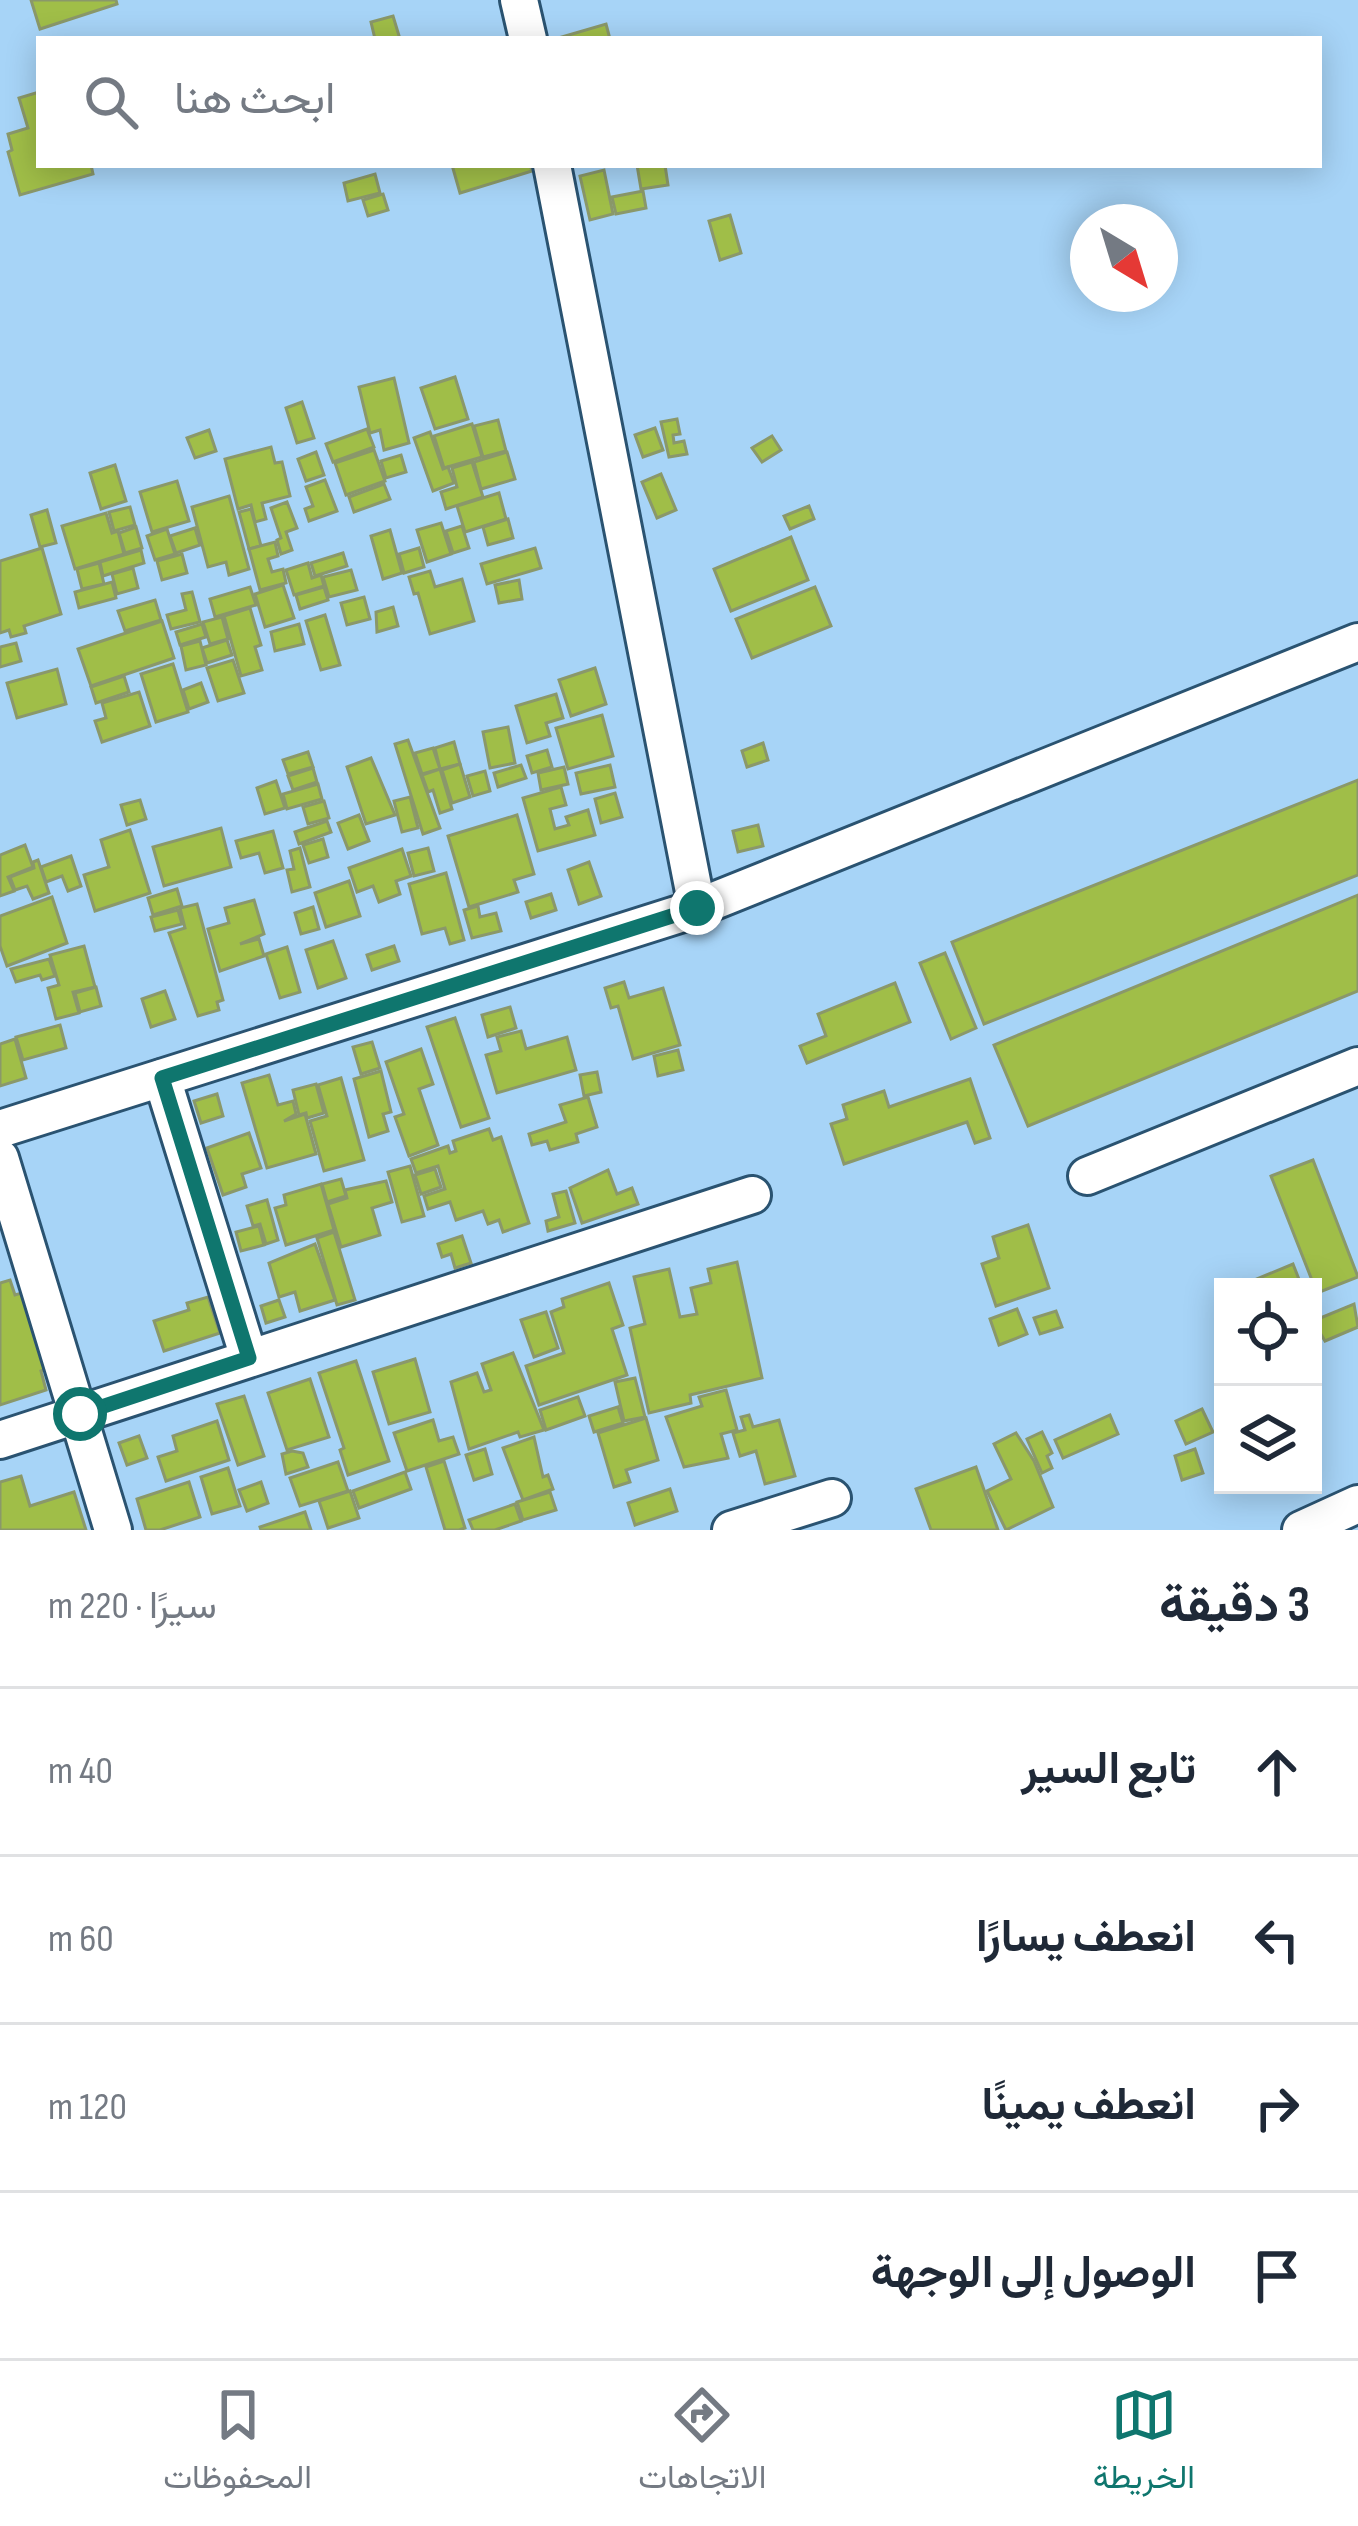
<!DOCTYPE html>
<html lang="ar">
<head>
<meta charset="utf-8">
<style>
  body { margin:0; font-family:"Sofia Sans Condensed",Vazirmatn,sans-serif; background:#f6f6f7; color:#1f2937; direction:rtl }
  .controls { position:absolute; right:36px; bottom:36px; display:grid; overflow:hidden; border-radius:0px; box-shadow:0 6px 30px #0003 }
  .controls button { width:108px; height:108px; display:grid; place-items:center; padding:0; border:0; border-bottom:3px solid #e0e1e3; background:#fff; color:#1f2937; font:60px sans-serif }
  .compass { position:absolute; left:1070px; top:204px; width:108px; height:108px; border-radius:50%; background:#fff; box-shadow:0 6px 30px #0003; rotate:142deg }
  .stop { position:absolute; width:36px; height:36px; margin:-27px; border:9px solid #0f766e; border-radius:50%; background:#fff }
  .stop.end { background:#0f766e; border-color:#fff; box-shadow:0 3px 12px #0008 }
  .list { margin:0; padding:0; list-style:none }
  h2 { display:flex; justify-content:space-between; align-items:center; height:156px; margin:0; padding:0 48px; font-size:51px }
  h2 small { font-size:39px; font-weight:400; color:#747a83 }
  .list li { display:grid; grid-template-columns:78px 1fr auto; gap:36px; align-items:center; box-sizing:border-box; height:168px; padding:0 48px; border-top:3px solid #e0e1e3 }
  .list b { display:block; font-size:45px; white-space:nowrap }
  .list em { font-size:39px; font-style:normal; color:#747a83 }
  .icon { flex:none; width:66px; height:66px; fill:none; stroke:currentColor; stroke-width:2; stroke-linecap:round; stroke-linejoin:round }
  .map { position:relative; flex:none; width:1358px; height:1530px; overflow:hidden; direction:ltr }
  .search { position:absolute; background:#fff; box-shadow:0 6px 30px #0003; left:36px; right:36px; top:36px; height:132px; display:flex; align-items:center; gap:30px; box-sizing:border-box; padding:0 42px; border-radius:0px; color:#747a83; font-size:45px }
  .sheet { height:828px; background:#fff }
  nav { display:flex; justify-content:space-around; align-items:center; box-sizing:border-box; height:168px; border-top:3px solid #e0e1e3; background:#fff; font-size:33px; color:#747a83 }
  nav a { display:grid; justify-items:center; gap:6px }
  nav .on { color:#0f766e }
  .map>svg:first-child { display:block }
</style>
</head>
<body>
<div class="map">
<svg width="1358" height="1530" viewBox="0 0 1358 1530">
  <rect width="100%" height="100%" fill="#a7d4f7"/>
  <g fill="#a0be48" stroke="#8a986a" stroke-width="3">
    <path d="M31,0h85l1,4 -77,25z"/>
    <path d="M393,16l7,23h-25l-4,-17z"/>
    <path d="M606,24l4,15h-55z"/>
    <path d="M39,92v73h52l2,9 -73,21 -12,-43 4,-2 -4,-16 20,-6 -9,-30z"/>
    <path d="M452,165h78l2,6 -72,22z"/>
    <path d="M637,165h28l3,20 -27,4z"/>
    <path d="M604,170l9,44 -23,6 -10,-44z"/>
    <path d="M375,174l5,19 -32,8 -4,-18z"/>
    <path d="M643,191l3,17 -30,6 -4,-17z"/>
    <path d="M383,194l5,16 -20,6 -5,-16z"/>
    <path d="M730,215l11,38 -21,7 -11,-39z"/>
    <path d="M455,377l13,42 -33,10 -14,-41z"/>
    <path d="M394,378l15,65 -25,7 -4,-20 -10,3 -11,-46z"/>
    <path d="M302,402l12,36 -17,5 -11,-35z"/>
    <path d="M677,419l3,15 -7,1 1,8 10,-2 3,13 -18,3 -8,-35z"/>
    <path d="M498,420l8,31 -23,6 -9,-31z"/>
    <path d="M472,424l10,33 -38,11 -10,-32z"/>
    <path d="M655,428l8,22 -20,7 -8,-22z"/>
    <path d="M367,429l7,18 -41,15 -7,-18z"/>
    <path d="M209,430l7,21 -21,7 -8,-20z"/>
    <path d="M430,432l13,37 5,-2 6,16 -21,8 -19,-53z"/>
    <path d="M772,436l9,14 -19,12 -10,-14z"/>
    <path d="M271,447l4,16 7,-1 8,34 -28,7 4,16 -11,3 -4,-17 -13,4 -13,-50z"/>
    <path d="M374,450l11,31 -39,14 -11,-32z"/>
    <path d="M316,452l8,23 -18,6 -8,-22z"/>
    <path d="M507,452l8,27 -34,10 -7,-27z"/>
    <path d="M401,455l5,17 -20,6 -5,-17z"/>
    <path d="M472,462l11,35 -37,12 -5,-17 16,-5 -5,-19z"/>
    <path d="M115,465l11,36 -25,8 -11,-36z"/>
    <path d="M661,474l15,36 -19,8 -15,-36z"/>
    <path d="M325,480l12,31 -28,10 -4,-12 8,-3 -7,-19z"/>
    <path d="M177,481l12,40 -37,11 -12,-40z"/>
    <path d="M384,484l6,15 -36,13 -5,-15z"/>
    <path d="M499,493l7,26 -41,13 -8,-26z"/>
    <path d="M229,496l20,73 -20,6 -3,-13 -18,5 -16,-60z"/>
    <path d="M287,502l10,26 -11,4 6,18 -11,4 -4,-14 4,-2 -10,-30z"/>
    <path d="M809,506l5,13 -24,10 -6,-13z"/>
    <path d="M130,507l5,18 -21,6 -5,-19z"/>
    <path d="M251,509l10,37 -12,3 -10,-37z"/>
    <path d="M47,510l9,33 -16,4 -9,-32z"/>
    <path d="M106,513l6,20 6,-2 6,23 -49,15 -13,-43z"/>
    <path d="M508,519l5,19 -25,7 -5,-18z"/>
    <path d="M441,523l10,31 -24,8 -10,-32z"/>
    <path d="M462,526l7,22 -16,5 -7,-22z"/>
    <path d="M136,527l6,21 -17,5 -6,-20z"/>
    <path d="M195,528l5,17 -24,8 -6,-17z"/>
    <path d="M167,529l8,25 -20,6 -8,-24z"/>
    <path d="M390,530l12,43 -19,6 -12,-43z"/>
    <path d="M791,537l17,43 -77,31 -17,-42z"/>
    <path d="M275,542l3,14 -10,3 4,13 11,-3 3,14 -26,7 -11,-41z"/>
    <path d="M42,548l19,66 -37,12 2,7 -15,4 -2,-7 -9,3v-72z"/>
    <path d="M419,548l5,19 -20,6 -5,-19z"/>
    <path d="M535,548l6,20 -54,16 -6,-20z"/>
    <path d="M141,550l3,13 -41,13 -3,-14z"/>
    <path d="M343,553l4,13 -32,10 -4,-13z"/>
    <path d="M182,554l5,19 -25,7 -5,-19z"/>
    <path d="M99,563l5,21 -22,5 -5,-20z"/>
    <path d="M308,563l4,15 9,-3 3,11 -30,9 -8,-25z"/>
    <path d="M133,568l5,20 -21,6 -5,-20z"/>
    <path d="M351,570l6,20 -28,7 -6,-20z"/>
    <path d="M430,571l5,16 27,-8 12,42 -44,13 -12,-41 -4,1 -5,-17z"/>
    <path d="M519,580l3,19 -23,4 -4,-18z"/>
    <path d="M112,582l4,16 -37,10 -4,-16z"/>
    <path d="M283,585l11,33 -29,9 -10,-33z"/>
    <path d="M250,587l6,18 -41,12 -5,-18z"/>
    <path d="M324,587l4,13 -28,9 -4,-14z"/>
    <path d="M815,587l16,39 -79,32 -16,-39z"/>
    <path d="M192,592l8,30 -29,7 -4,-14 19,-5 -4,-16z"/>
    <path d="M364,597l6,22 -23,6 -6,-22z"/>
    <path d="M155,600l6,20 -36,11 -7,-20z"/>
    <path d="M393,607l5,19 -21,6 -1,-20z"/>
    <path d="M250,608l11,37 -6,2 7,23 -21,6 -17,-60z"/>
    <path d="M325,615l15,50 -19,5 -15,-49z"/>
    <path d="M222,617l6,22 -18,5 -7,-22z"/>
    <path d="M162,621l12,37 -83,28 -13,-37z"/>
    <path d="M202,624l4,13 -26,8 -4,-13z"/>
    <path d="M299,624l5,20 -29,7 -4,-19z"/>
    <path d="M227,640l5,15 -25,8 -5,-15z"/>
    <path d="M200,641l6,24 -20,5 -5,-24z"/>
    <path d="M16,643l5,18 -21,6v-20z"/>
    <path d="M233,660l11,33 -26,8 -11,-33z"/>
    <path d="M173,664l15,48 -32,10 -15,-48z"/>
    <path d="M595,668l11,36 -35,12 -12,-36z"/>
    <path d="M57,669l9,35 -49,14 -10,-35z"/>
    <path d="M124,676l5,16 -33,11 -5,-16z"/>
    <path d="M201,683l7,19 -19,7 -6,-19z"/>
    <path d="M139,692l11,34 -48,16 -7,-21 11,-3 -4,-15z"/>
    <path d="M556,694l7,24 -17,5 4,13 -23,7 -11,-37z"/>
    <path d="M602,715l11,41 -45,13 -12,-41z"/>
    <path d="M508,727l7,36 -25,5 -7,-36z"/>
    <path d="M408,740l32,88 -17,6 -28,-90z"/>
    <path d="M454,742l6,22 -20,5 -5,-21z"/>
    <path d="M763,743l5,17 -21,7 -5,-16z"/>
    <path d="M433,748l7,21 -18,5 -7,-21z"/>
    <path d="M547,750l5,17 -20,6 -5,-17z"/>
    <path d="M308,752l5,15 -25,7 -5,-14z"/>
    <path d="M371,758l24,57 -29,9 -19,-57z"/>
    <path d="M460,764l10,33 -18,6 -10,-33z"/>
    <path d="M521,765l5,13 -28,9 -4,-14z"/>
    <path d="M610,765l5,22 -34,7 -5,-21z"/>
    <path d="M564,767l4,17 -27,6 -3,-17z"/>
    <path d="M313,768l4,14 -24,8 -5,-14z"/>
    <path d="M440,769l12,40 -12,4 -7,-23 -5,2 -6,-17z"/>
    <path d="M485,771l5,20 -17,5 -6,-20z"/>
    <path d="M1358,780v95l-374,149 -32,-82z"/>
    <path d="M276,781l9,27 -20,6 -8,-26z"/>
    <path d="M318,784l4,15 -35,10 -4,-15z"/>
    <path d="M561,787l5,18 -16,4 5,20 14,-4 -3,-8 22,-7 7,25 -57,16 -15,-53z"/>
    <path d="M615,793l7,24 -21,6 -6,-24z"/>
    <path d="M410,797l8,31 -16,4 -8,-31z"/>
    <path d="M140,800l6,19 -19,6 -6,-20z"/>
    <path d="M324,801l5,17 -21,6 -5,-17z"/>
    <path d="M359,815l10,26 -21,8 -10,-26z"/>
    <path d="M517,815l17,59 -20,6 4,12 -49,15 -21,-71z"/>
    <path d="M327,821l4,11 -32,12 -4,-12z"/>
    <path d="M758,825l5,21 -25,6 -5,-21z"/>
    <path d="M221,828l10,39 -67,19 -11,-39z"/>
    <path d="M130,830l20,63 -55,18 -11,-36 25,-8 -8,-27z"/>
    <path d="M273,831l10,37 -18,5 -6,-20 -18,5 -5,-17z"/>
    <path d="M323,839l5,18 -19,6 -6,-18z"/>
    <path d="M25,845l8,22 -25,10 6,14 -14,5v-41z"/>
    <path d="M300,848l10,39 -18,5 -5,-22 7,-1 -4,-18z"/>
    <path d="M428,848l6,23 -20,5 -6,-23z"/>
    <path d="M402,849l9,27 -15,5 4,13 -21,8 -6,-16 -16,6 -8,-24z"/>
    <path d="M71,856l10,30 -13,5 -6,-15 -16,6 -5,-15z"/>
    <path d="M38,860l11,33 -16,6 -6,-13 -12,4 -5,-13 24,-9 -1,-6z"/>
    <path d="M589,862l12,34 -22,8 -11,-34z"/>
    <path d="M446,873l18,67 -14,4 -5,-16 -23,6 -13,-50z"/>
    <path d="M349,881l11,35 -34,11 -11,-34z"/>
    <path d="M177,889l5,17 -29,9 -5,-17z"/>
    <path d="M551,894l5,16 -25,8 -5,-16z"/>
    <path d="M1358,895v96l-330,135 -34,-81z"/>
    <path d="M52,897l15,46 -60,23 -7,-20v-30z"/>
    <path d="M254,900l10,34 -24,10 19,-5 5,17 -44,15 -12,-42 21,-6 -4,-15z"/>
    <path d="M197,904l26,96 -6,2 2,8 -21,6 -29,-83 16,-5 -5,-20z"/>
    <path d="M478,906l2,11 16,-4 5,18 -29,7 -8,-28z"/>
    <path d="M313,907l6,22 -18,5 -6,-21z"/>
    <path d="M178,910l4,14 -27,7 -4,-14z"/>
    <path d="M333,941l13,37 -28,10 -12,-38z"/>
    <path d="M84,946l11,41 -22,5 6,21 -23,6 -8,-31 11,-3 -9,-30z"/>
    <path d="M394,946l5,15 -27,9 -5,-15z"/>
    <path d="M287,947l13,45 -20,6 -14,-44z"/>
    <path d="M945,953l31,75 -25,11 -31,-76z"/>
    <path d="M49,959l6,17 -13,4 -2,-5 -24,7 -5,-13z"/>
    <path d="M624,982l5,16 34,-10 17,57 -47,14 -15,-53 -7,2 -6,-20z"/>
    <path d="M895,983l15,39 -103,41 -7,-17 26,-10 -8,-22z"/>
    <path d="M96,987l5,19 -21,6 -5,-19z"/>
    <path d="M165,991l10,28 -24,8 -9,-28z"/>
    <path d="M510,1007l6,21 -28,9 -6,-22z"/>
    <path d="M455,1018l34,100 -28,9 -34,-100z"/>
    <path d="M60,1025l6,23 -43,12 -7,-23z"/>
    <path d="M521,1031l5,18 41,-12 9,33 -79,23 -11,-38 15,-4 -4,-14z"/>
    <path d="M15,1039l11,39 -26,8v-42z"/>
    <path d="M372,1042l8,26 -19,6 -8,-27z"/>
    <path d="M421,1049l12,35 -14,5 19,56 -29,11 -14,-39 9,-3 -18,-52z"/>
    <path d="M678,1050l5,20 -25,6 -4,-20z"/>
    <path d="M381,1071l10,41 -8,2 5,17 -19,6 -15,-58z"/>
    <path d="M597,1072l4,20 -17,4 -4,-21z"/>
    <path d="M269,1075l9,30 15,-4 3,13 -12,7 21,-7 11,40 -49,14 -25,-85z"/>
    <path d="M341,1078l23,82 -40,11 -14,-50 17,-5 -9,-31z"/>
    <path d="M970,1079l20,59 -15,5 -8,-21 -123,42 -13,-40 16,-5 -4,-14 41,-14 5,16z"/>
    <path d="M316,1084l8,29 -17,5 -1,-5 -7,2 -6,-25z"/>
    <path d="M217,1094l6,22 -22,7 -7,-22z"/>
    <path d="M588,1097l9,30 -21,7 2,8 -28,8 -3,-9 -15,4 -3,-11 37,-12 -6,-17z"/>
    <path d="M489,1129l4,11 8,-3 28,86 -26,9 -4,-12 -11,4 -5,-13 -27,9 -6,-18 -22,7 -4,-13 21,-7 -7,-23 -22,7 -5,-14 37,-13 2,7 6,-2 -3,-10z"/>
    <path d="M249,1133l12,35 -19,6 4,13 -23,8 -16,-47z"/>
    <path d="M1313,1160l45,117 -41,16 -46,-117z"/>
    <path d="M410,1166l14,50 -22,6 -14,-50z"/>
    <path d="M435,1169l6,18 -20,7 -6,-19z"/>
    <path d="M608,1170l9,24 15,-6 6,16 -56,19 -12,-35z"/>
    <path d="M341,1179l5,17 -19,6 -5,-18z"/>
    <path d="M386,1181l6,21 -20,6 8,27 -39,12 -13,-43 19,-6 -2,-8z"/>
    <path d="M321,1184l13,46 -48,15 -11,-37 11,-3 -2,-10z"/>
    <path d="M566,1191l9,32 -27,8 -2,-10 13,-4 -6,-23z"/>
    <path d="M267,1200l11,40 -12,4 -6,-20 -7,2 -6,-20z"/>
    <path d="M1028,1225l21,63 -53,18 -14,-42 17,-6 -6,-21z"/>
    <path d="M259,1226l5,19 -23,6 -5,-19z"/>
    <path d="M334,1232l21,68 -18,5 -20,-67z"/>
    <path d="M462,1236l9,27 -16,5 -4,-14 -9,3 -4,-13z"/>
    <path d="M315,1244l20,56 -35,11 -5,-19 -16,5 -10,-34z"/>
    <path d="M737,1262l25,116 -72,17 1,8 -42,10 -19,-85 15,-4 -11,-47 35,-8 11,48 17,-3 -6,-26 20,-5 -3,-14z"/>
    <path d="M1293,1264l9,23h-53l-2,-4z"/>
    <path d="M10,1280l5,15 10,-3 24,76 -8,3 5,19 -46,15v-122z"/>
    <path d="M609,1283l14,42 -11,4 15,46 -88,30 -13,-39 38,-13 -13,-41 13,-5 -2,-8z"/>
    <path d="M208,1297l12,36 -56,18 -10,-30 35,-11 -2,-7z"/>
    <path d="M279,1300l6,17 -19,6 -5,-17z"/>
    <path d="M1354,1304l4,23 -33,14 -12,-20z"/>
    <path d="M1017,1309l10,25 -28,11 -9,-26z"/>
    <path d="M1056,1311l6,16 -22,7 -6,-16z"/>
    <path d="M546,1312l12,36 -24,9 -13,-37z"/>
    <path d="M513,1353l31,77 -24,7 -2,-5 -49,17 -18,-67 26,-9 7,19 7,-2 -9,-26z"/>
    <path d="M415,1359l15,53 -41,12 -16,-52z"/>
    <path d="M356,1361l33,100 -41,14 -8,-25 4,-2 -25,-75z"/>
    <path d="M635,1378l10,39 -21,4 -9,-39z"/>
    <path d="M310,1379l19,58 -42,13 -19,-57z"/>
    <path d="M726,1390l11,40 -16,4 7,24 -44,9 -18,-50 36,-11 -3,-9z"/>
    <path d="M244,1396l20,60 -26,9 -21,-61z"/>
    <path d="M578,1397l7,19 -39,14 -6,-20z"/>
    <path d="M618,1407l5,16 -29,9 -5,-16z"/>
    <path d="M1202,1409l11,23 -27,12 -10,-23z"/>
    <path d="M749,1415l4,12 26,-7 16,56 -30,8 -9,-33 -16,5 -7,-23 12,-3 -4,-13z"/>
    <path d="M1110,1415l8,19 -55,24 -8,-18z"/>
    <path d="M646,1418l12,42 -32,10 4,12 -16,5 -16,-54z"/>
    <path d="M433,1420l6,21 14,-4 6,17 -52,17 -13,-38z"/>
    <path d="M217,1421l12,39 -63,21 -8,-24 19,-6 -4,-15z"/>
    <path d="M1042,1432l10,21 -5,3 5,12 -10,5 -15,-34z"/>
    <path d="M1016,1433l18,28 19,46 -47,23 -19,-39 24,-12 -17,-35z"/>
    <path d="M139,1436l8,22 -20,7 -8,-22z"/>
    <path d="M534,1437l9,40 5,-2 5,14 -30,11 -20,-52z"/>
    <path d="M485,1449l7,25 -18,6 -8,-25z"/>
    <path d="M1195,1449l8,24 -21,7 -7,-24z"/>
    <path d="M292,1451l11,2 5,14 -22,7 -4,-20z"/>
    <path d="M444,1461l21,67 -6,2h-14l-19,-63z"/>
    <path d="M338,1462l10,29 -48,15 -10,-28z"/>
    <path d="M976,1467l22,63h-67l-15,-41z"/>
    <path d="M228,1468l12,38 -28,8 -11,-37z"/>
    <path d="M405,1472l6,17 -52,19 -6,-17z"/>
    <path d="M21,1476l9,30 44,-14 12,38h-86v-48z"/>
    <path d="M189,1482l11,35 -40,13h-14l-9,-31z"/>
    <path d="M261,1482l7,21 -21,8 -8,-21z"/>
    <path d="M670,1489l7,22 -42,14 -7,-22z"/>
    <path d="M350,1491l9,27 -31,10 -9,-27z"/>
    <path d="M550,1492l6,18 -33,10 -6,-18z"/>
    <path d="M515,1504l6,17 -26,9h-22l-4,-10z"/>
    <path d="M305,1512l6,18h-50l-1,-3z"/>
  </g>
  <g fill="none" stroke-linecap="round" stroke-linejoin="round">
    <g stroke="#2a5371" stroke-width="42">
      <g id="street">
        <path d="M519,0l9,39"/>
        <path d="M552,165l145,742"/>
        <path d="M162,1078l87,280"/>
        <path d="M0,1129l689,-218 669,-269"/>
        <path d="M0,1158l113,372"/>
        <path d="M1087,1176l271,-110"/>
        <path d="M0,1440l752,-245"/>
        <path d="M731,1530l101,-32"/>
        <path d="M1301,1530l57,-26"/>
      </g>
    </g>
    <use href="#street" stroke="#fff" stroke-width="36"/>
  </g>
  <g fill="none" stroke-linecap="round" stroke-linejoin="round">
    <path stroke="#0f766e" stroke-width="15" d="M80,1414l169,-56 -87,-280 535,-170"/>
  </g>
</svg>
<div class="controls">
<button><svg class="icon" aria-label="locate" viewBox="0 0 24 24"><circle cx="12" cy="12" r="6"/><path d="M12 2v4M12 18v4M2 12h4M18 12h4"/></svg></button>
<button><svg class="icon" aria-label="layers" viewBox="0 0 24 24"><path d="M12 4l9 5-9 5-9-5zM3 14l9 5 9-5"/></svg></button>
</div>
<svg class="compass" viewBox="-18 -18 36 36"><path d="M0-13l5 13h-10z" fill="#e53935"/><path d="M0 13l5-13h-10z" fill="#747a83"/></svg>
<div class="stop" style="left:80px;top:1414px"></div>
<div class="stop end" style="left:697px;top:908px"></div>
<div class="search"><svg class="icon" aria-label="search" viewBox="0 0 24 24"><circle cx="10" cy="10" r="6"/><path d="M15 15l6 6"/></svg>ابحث هنا</div>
</div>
<section class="sheet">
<h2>3 دقيقة<small>سيرًا · 220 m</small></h2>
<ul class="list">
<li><svg class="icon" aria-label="ahead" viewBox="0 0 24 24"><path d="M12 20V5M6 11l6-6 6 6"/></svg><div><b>تابع السير</b></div><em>40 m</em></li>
<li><svg class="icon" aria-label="left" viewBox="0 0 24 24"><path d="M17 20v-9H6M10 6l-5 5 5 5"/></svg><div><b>انعطف يسارًا</b></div><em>60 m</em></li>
<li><svg class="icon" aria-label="right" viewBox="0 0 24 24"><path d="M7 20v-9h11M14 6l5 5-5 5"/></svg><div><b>انعطف يمينًا</b></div><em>120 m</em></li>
<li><svg class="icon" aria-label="arrive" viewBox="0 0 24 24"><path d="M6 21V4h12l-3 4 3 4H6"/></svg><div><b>الوصول إلى الوجهة</b></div></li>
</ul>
</section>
<nav>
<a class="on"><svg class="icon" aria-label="map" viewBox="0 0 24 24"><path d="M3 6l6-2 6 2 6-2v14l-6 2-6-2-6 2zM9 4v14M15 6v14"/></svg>الخريطة</a>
<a><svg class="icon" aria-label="directions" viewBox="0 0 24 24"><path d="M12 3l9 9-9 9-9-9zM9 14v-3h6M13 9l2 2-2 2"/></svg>الاتجاهات</a>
<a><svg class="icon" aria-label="saved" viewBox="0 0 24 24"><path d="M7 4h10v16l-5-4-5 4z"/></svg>المحفوظات</a>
</nav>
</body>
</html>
